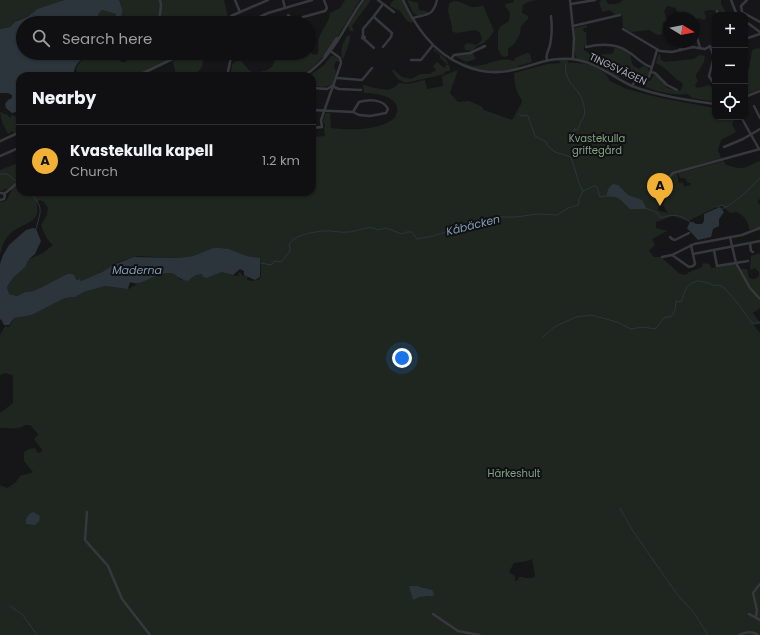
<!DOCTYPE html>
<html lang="en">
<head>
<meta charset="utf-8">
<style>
  body { margin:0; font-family:Poppins,sans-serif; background:#19191b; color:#f1f3f6 }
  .controls { position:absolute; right:12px; top:12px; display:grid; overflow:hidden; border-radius:8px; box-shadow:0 1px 3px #0004 }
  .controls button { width:36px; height:36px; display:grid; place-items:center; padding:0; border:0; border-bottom:1px solid #303032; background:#101012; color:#f1f3f6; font:20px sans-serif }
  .compass { position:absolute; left:664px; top:12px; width:36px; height:36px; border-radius:50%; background:#101012; box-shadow:0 1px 3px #0004; rotate:100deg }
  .you { position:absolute; left:402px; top:358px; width:14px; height:14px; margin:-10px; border:3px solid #fff; border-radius:50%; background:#1a73e8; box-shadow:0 0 0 6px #1a73e833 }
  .badge { display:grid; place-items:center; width:26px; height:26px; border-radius:50%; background:#f2b134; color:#111; font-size:13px; font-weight:700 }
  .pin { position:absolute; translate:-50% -33px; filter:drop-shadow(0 1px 2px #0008) }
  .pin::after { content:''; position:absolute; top:21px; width:14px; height:12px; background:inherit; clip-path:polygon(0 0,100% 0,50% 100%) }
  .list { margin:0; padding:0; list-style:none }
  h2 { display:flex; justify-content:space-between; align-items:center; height:52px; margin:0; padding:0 16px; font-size:17px }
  h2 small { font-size:13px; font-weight:400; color:#9c9d9f }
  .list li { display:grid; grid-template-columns:26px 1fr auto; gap:12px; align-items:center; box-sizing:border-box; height:72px; padding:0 16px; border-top:1px solid #303032 }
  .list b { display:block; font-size:15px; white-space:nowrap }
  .list p { margin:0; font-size:13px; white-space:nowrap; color:#9c9d9f }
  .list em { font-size:13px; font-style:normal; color:#9c9d9f }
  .icon { flex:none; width:22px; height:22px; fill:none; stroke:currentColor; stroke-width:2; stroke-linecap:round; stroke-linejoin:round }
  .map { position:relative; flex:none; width:760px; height:635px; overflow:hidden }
  .search { position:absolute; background:#101012; box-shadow:0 1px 3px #0004; left:16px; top:16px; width:300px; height:44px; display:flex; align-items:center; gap:10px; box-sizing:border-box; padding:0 14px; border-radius:22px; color:#9c9d9f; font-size:15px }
  .panel { position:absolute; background:#101012; box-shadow:0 1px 3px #0004; left:16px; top:72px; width:300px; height:124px; border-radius:12px }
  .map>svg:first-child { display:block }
</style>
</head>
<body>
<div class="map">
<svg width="760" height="635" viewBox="0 0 760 635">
  <rect width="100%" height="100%" fill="#161618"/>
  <g fill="#1e261f" fill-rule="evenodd">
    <path d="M0,0h74h-10l-27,9 -8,7 -11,4 -8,7 -10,2z"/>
    <path d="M119,0h105l3,13 4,10h-117v-2c-7,-1 -10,3 -17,1l1,-7 4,-5 14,4v1l6,-1v-9z"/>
    <path d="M345,0h15c-16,25 -33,60 -59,76h-71l2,-11 4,-4h5l9,10 6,3c9,-5 17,-3 19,-15l8,-5 3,1 4,5 12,-2 4,-5h3v-5l3,6 5,1c3,-6 0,-11 2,-17 3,-9 10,-15 11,-25l10,-5z"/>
    <path d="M365,0h6l-19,26 2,5h-4l-2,-6z"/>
    <path d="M394,0h8l11,21 -1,2 -5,-2 -7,-10 -10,-5 1,-3z"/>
    <path d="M407,0l11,3 1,7 7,1 2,2 -10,3 -5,-3z"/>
    <path d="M514,0h23l-9,2 -5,3 -1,8 6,3v3l-7,7 -1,8 -5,9 -7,6v7l-4,1 -3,-2 -3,-6v-18l3,-5 8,-5 1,-8 -5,-7 1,-2 8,-2z"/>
    <path d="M602,0h4l2,4c5,1 12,0 15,-4h98v5l7,10c-9,0 -14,-9 -24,-3l2,6 -2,2 -5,-2 -5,2v-2h-12l-7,-10 -8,-2 -3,5 3,9 -4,3 -1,11 -4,1 -9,-5 -18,2 -8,-5 -1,-12 -1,-1 -6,1 -5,-5 -8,2 -3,-10z"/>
    <path d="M453,1c11,0 17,10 30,4l11,26 -4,6 -6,6 -7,3 -5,5 -7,-1 -1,-4 3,-3 10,2 4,-4 1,-2 -2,-6 -4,-3 -20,3 -4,-2v-5l-4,-15 1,-7z"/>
    <path d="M587,25v3h-4l1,4h2l1,14h-3v4l7,5 20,-1 2,-1 2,-6 8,3 7,4c3,9 -1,10 9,15l4,-3 5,2c5,11 -8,12 -16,12 -6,0 -11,-4 -16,-4l-17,-10 -22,-7 -2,-5v-26z"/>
    <path d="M348,35l2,1c0,8 -4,14 -6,22l-1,1c-4,-8 0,-17 5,-24z"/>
    <path d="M760,48v41l-15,6v-21l4,-6 3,-17 2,-2z"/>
    <path d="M434,49l12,10 4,9v3h-4l-2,3 -38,9 -8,-4 -6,-8 1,-2 9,8 9,2 10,-5h9l6,-4 -3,-4 4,-4 7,6 3,-4 -7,-6v-3l-7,-5z"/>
    <path d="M95,53h18v4l9,5h4l1,-3 -4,-6h45l1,3 -2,5 -32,15h-57l-2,-8c5,-8 10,-13 19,-15z"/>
    <path d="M191,53h14l1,5 -3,3c0,14 -16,15 -27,15l-3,-15z"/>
    <path d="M473,53l3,6 -10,3 -11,-6z"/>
    <path d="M527,53l3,1 2,8 -14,4 1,2c-24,4 -32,4 -56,-4l1,-1c16,7 22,-1 37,-3 5,-1 9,0 13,1l1,-3z"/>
    <path d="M660,54l1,6 4,2 29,-3 5,-4 6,1 -1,6 -8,13v2l2,4 -3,4 2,3 12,-3 6,5v12l-22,-4 -6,-4c-11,2 -36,-3 -45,-9v-2l9,-3 3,-6 10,8 2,5c4,2 10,4 14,4l3,-7c-3,-4 -5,-3 -8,-6 -6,-6 -11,-11 -19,-15l2,-8z"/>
    <path d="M331,56h3l5,3 1,3 -4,-1 -2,5 2,6 -4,13 -8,2 -12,-1v-10h-3l15,-11z"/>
    <path d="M558,60h10v3c15,-1 35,2 42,18l17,8 34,9 54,10v9h21l-4,7 4,8 -15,8 -3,10 3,8 -48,14 -5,3 -2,4 -8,30 1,2 9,2 -3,-4v-2l-2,-1 4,-15 4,1 3,-11 -5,-1 -1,1 2,-6 7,-2 2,10 4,-1 1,5 6,-2 1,-2h-3l-3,-5h-5l-2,-5 46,-12 1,3c9,4 17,6 26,1 3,-1 5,-3 9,-4v38l-3,2 3,4v26l-5,-3 -6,2c0,-8 -5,-14 -12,-18l-7,1 -9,-8 -33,16 -15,-5 -17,6v6l11,3 -15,8 3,6 -6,6 5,6h7l19,17 6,1c4,-5 11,-5 16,-8l1,-4 6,1 2,4 24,-4 4,5h8l2,9 6,1 4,-3v-4l-4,-4 -4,2 -1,-2 1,-12 9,-3v55l-7,5 7,10 -1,2 -4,-2 -2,1 7,9v302h-760v-150l7,3 8,-5 5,-7 13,-4 -9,-11v-9l5,-3 6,-1 3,5 5,-2 -9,-12 4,-4v-1l-8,-9h-5c-8,6 -16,2 -25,3v-15l13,-10v-28l-8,-2 -5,2v-40l5,-9 4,1 5,-9 18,-3 33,-17 10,-1 9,-5 21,-6 23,3 20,-11 15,-5h8l4,1 6,6 18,-6h3l5,4 15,-6 15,4h2l-1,-3 2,-1 3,4h5l-1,4 5,1 8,-2 1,-4 -1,-17 -13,-2 -18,-7 -16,-1 -20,8 -16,2 -39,-2 -20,6 -16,10 -21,9 -14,-7 -25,13 -9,4 -8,1 -8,4 -9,-2 -1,-7c6,-11 16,-17 22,-28l14,-6 10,-8c-6,-4 -10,-14 -12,-20l6,-10 1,-7 -4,-6 -4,-2 -3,2c-1,4 2,8 0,12 -4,10 -18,12 -25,18 -7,6 -10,14 -12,23v-53l6,-1 6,-11 -3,-2 -9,3v-21l18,-7 2,-5v34h292v-55l13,-1 -1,-8 1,-2 -2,-6 3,-7h4l1,15c19,2 44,3 61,-8 3,-2 4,-5 5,-8 3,-16 -22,-19 -33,-19l-1,-8c12,2 27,10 36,-2l9,1 17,-4 2,9 16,-3 -1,-10 16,-6 -8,23 8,9 11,-1 12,5 3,4 28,10 9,-16 1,-4c-7,-8 -7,-16 -8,-27l33,-9 14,-1zM532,559l3,17 -2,2h-8l-2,-1h-4l-1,3 -3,1v-5l-6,-4 5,-9c7,-1 12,-1 18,-4zM410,586l13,1 7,10h-11z"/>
    <path d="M0,112l8,3 2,3 2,-3 8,3v12l-6,3 -2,-2 -4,3 -6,-12z"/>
  </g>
  <g fill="#2c353c">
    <path d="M64,0h55c3,6 5,12 1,18l-5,1 -1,4h-11l12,-5 1,-3v-1l-14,-4 -4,5v8h-75v30h72c-11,3 -22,10 -21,23h-54v35l-8,2 -6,-5 -1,-4 3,-4 4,-2v-3l-4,-2h-8v-64l10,-2 5,-5 14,-6 8,-7z"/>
    <path d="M613,184l5,1 10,10 14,5 4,7 -1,2h-15c-9,-8 -11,-14 -23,-12 -1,-4 2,-11 6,-13z"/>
    <path d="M720,207l4,5 -5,7v7l-6,3 -2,8 -13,3 -11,-12 3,-6h3l3,2h6l2,-3v-7z"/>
    <path d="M33,228l3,1 5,12 -6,13 -6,5 -4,8 -12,11 -6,9 2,7 8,2 8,-4 8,-1 9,-4 25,-13h6l4,6 2,-1 2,2 21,-9 11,-7 21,-8 43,1 16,-2 20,-8h7l9,1 18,7 13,2v19l-5,3 -11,-5v-4l-4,-2 -7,6 -11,-3 -15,6 -4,-1 -1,-3c-6,0 -10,3 -14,7 -10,-1 -11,-8 -19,-8 -12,0 -20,7 -30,10 -3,1 -6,0 -9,-1l-2,7 -23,-3 -21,6 -9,5 -10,1 -33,17 -18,3 -5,7h-5l-3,-6 -1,1v-56l3,-9 6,-10 17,-15z"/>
    <path d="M34,512l6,4 -1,5 -4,4 -9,-1v-5l4,-6z"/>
    <path d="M409,586h8l15,4 2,3 -1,3 -14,1 -6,3z"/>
  </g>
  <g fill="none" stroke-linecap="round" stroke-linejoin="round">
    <g stroke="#2c353c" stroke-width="1">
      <path d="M566,64c-2,8 2,17 8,23 2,3 5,5 6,8 3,5 6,16 4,21 -2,5 -5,7 -5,12l-2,2 -3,-1v2l2,2c-1,7 -5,17 -2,23l-2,1"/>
      <path d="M519,114l3,2 3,-1 3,1 7,20 11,6 2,4 7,6 16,5 8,26 4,8"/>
      <path d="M0,174h7l9,7"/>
      <path d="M30,192c14,17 11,17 6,37"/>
      <path d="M33,196l4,-4"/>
      <path d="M717,207l5,-2 4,2"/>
      <path d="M645,208l11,4 5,6c10,-4 20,-4 29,4"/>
      <path d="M722,209c15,-7 26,-19 38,-31"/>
      <path d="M412,232l5,7 16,-3 34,-11 7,-1 27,-7h15l21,-3 20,1 11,-7 10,-3 1,-3v-3l4,-8 11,-5 3,1 3,10 6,-1"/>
      <path d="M261,263l10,2 4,-4 6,1 9,-11 -1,-7c6,-9 23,-12 34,-13 8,-1 16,2 25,1 9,0 21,-8 30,-2l8,-2 16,6 5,-2h4"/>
      <path d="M543,337l11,-10 22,-10 15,-2 26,7 14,7 12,-2 12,2 10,-12h6l4,-7 1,-9 5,1c5,-11 3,-17 16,-21 6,0 11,2 16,4 2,1 4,0 6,0 9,3 27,30 33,38l2,1 6,-2"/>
      <path d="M620,508l13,23 20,29 24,34 17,19 14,22"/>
      <path d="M10,606l12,8 15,21"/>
    </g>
    <g stroke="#37383d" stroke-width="2.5">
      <path d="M235,0l5,12"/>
      <path d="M283,0l2,8"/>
      <path d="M378,0l16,12"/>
      <path d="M403,0c6,13 13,25 22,36 21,26 55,42 88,34 22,-5 42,-15 65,-10 21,4 36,18 54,26 26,10 56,14 83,18"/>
      <path d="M570,0l4,38 -1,21"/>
      <path d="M731,0l6,15"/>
      <path d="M747,0l-6,6 1,6 18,10"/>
      <path d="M571,4l24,-4"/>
      <path d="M717,11v4"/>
      <path d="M288,15l9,8"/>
      <path d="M231,16l37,-16"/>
      <path d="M303,17l22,-6 2,-3 -3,-8"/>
      <path d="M413,18c13,-4 20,-1 24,-18"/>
      <path d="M745,21l15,11"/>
      <path d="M159,23l2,-18 -1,-5"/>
      <path d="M247,23l21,-10 44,-13"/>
      <path d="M260,23l6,-5"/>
      <path d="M573,26l47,-11"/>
      <path d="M694,26l6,22"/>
      <path d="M623,29l37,22 12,1 21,-5 12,2 5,-3 4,11 -5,19 3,5 3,1"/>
      <path d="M363,36v-7l11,-13"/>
      <path d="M363,36l2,1 -1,2 -2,-1z"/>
      <path d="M309,37h6"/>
      <path d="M364,39l10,9"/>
      <path d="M745,39l15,-5"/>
      <path d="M678,42l3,8"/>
      <path d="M383,47l8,-10 1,-4 -17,-15 -1,-2 9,-12"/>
      <path d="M586,47c13,-3 30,-4 41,4 9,5 14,13 24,16"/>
      <path d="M169,53l2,7"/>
      <path d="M240,53l2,4"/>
      <path d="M169,55l4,-2"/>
      <path d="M324,57l13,-19"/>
      <path d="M231,58h5l21,-5"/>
      <path d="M451,59l3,-4 16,-2 15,-7"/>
      <path d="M411,60h10l12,-15"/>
      <path d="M547,60c-2,-6 2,-9 3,-15 2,-9 2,-20 1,-29"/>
      <path d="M745,71v-1"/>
      <path d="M651,72l4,1 12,12 10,5"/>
      <path d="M137,76l48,-23"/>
      <path d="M227,76l5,-23"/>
      <path d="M304,76c10,-7 20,-16 27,-26 12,-16 20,-34 32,-50"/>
      <path d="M337,78l25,2 10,-12"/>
      <path d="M632,86l3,-5 10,-1 4,-3 8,-27"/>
      <path d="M334,87l5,2 22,1"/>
      <path d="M312,88l15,1 7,-4"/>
      <path d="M745,97l15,-6"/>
      <path d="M754,106l6,12"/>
      <path d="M312,110l41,2 6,3 11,1 16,-3 2,-4c-5,-10 -19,-10 -29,-7l-6,10"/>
      <path d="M741,117l18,32"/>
      <path d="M312,128l10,-1 -1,-7 20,-57 -1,-5 -11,-8"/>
      <path d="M18,139l2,-1"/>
      <path d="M0,141l20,-9"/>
      <path d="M724,147l19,-8 17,-10"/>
      <path d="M0,156l16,-7"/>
      <path d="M0,193h3l2,3 -1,3 -4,1"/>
      <path d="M4,194l16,-13"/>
      <path d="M663,194l5,-16 5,-5 87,-24"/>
      <path d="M670,237l2,2 3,1 14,-7"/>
      <path d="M730,237l6,26 14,25 10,11"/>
      <path d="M750,243l1,8 2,1"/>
      <path d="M714,250l3,16 31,-5"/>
      <path d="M693,254l67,-13"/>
      <path d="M672,255l17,12 4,-1 2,-2 -4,-19"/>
      <path d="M662,257l10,-2 22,-11 48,-9 18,-7"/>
      <path d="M87,512l-2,28 23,26 14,33 28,36"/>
      <path d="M433,614l25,17 21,4"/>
      <path d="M749,614l11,6"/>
      <path d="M756,617l1,-7 -4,-17 7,-9"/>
      <path d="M739,635c6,-3 12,-4 18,-1v1"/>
    </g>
  </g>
  <g text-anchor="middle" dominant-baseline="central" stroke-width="4" stroke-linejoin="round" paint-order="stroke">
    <g font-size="10" fill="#a8adb8" stroke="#111113">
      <text transform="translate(618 69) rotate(25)">TINGSVÄGEN</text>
    </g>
    <g font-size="10" fill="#7fa381" stroke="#111113">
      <text x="597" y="138">Kvastekulla<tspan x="597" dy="12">griftegård</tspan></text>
      <text x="514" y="473">Härkeshult</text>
    </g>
    <g font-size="11" font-style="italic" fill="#7f9bb3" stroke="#111113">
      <text transform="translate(473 225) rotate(-14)">Kåbäcken</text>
      <text x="137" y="270">Maderna</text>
    </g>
  </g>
</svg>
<div class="controls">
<button>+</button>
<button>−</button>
<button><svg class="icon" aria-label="locate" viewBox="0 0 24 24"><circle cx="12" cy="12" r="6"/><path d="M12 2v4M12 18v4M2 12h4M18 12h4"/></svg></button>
</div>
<svg class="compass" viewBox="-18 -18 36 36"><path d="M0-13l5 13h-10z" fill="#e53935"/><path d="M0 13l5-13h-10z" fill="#9c9d9f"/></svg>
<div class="you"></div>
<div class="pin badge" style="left:660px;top:206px">A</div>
<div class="search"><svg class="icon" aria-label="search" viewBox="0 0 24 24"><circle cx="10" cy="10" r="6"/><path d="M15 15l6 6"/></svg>Search here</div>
<section class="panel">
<h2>Nearby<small></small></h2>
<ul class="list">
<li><span class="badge">A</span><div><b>Kvastekulla kapell</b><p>Church</p></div><em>1.2 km</em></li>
</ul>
</section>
</div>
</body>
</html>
